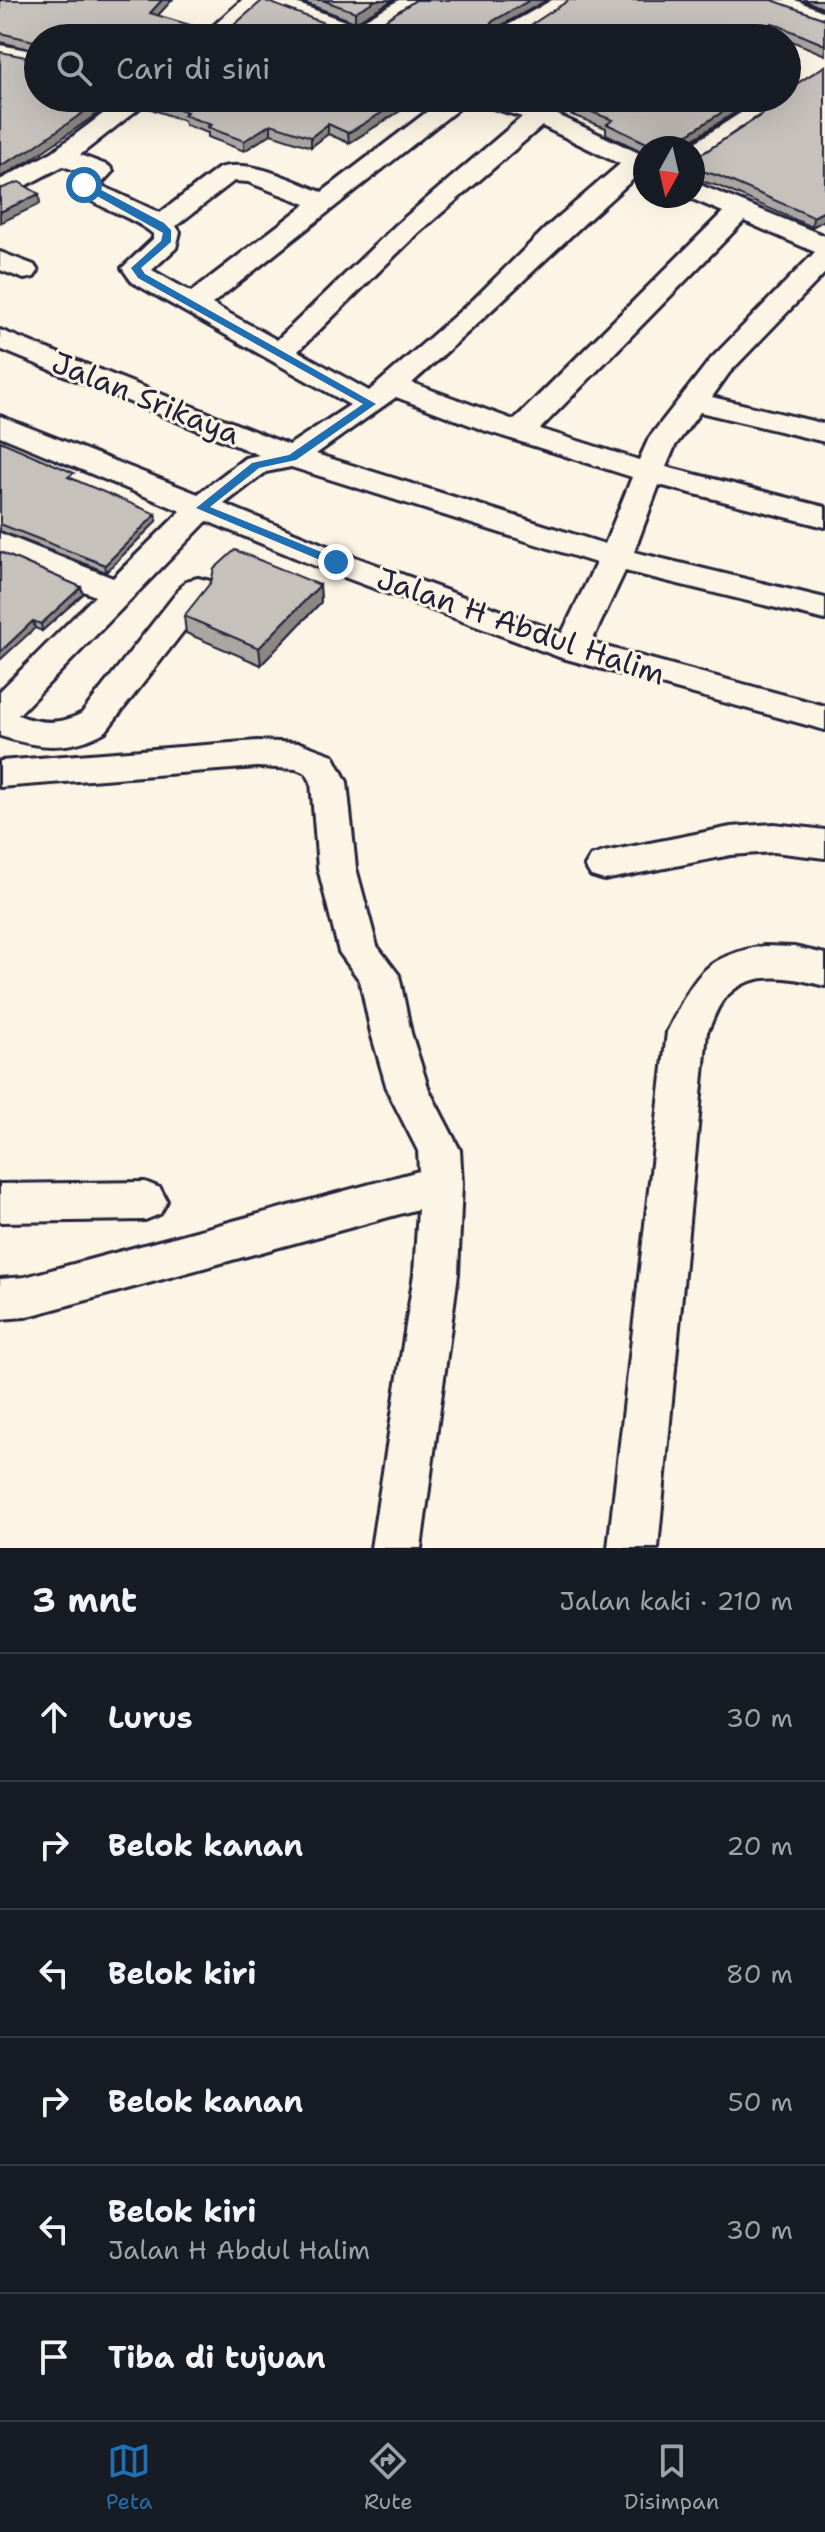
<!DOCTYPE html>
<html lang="id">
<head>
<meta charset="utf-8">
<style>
  body { margin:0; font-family:"Shantell Sans",sans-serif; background:#20242c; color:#f1f3f6 }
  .compass { position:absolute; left:633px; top:136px; width:72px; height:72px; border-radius:50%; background:#171b24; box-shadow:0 8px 32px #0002; rotate:188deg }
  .stop { position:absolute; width:24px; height:24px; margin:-18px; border:6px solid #1f6fb2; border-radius:50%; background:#fff }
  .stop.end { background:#1f6fb2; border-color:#fff; box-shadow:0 2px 8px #0008 }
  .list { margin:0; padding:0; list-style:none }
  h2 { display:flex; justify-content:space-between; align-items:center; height:104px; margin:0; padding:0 32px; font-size:34px }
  h2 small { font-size:26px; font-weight:400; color:#9ea1a6 }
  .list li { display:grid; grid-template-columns:52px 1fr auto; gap:24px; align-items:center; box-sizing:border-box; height:128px; padding:0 32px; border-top:2px solid #363941 }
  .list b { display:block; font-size:30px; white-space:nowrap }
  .list p { margin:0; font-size:26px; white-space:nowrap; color:#9ea1a6 }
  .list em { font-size:26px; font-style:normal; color:#9ea1a6 }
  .icon { flex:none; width:44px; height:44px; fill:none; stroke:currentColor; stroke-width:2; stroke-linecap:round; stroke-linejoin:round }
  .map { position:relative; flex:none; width:825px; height:1548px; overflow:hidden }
  .search { position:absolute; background:#171b24; box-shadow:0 8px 32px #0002; left:24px; right:24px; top:24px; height:88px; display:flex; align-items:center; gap:20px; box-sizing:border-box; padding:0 28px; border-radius:44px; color:#9ea1a6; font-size:30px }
  .sheet { height:872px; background:#171b24 }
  nav { display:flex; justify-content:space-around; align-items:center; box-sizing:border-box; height:112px; border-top:2px solid #363941; background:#171b24; font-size:22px; color:#9ea1a6 }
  nav a { display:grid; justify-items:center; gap:4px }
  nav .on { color:#1f6fb2 }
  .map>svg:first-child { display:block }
</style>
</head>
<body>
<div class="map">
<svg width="825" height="1548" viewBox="0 0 825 1548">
  <rect width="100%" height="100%" fill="#fcf5e5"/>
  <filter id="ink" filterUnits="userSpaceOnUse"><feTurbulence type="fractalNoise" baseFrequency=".0125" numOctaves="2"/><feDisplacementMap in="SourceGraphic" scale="16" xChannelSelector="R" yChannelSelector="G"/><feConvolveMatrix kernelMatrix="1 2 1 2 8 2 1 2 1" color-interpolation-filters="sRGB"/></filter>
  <g filter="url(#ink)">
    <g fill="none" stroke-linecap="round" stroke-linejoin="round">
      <g stroke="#22223b" stroke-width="6">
        <g id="minor">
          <path d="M242,0h46l67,25 44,-25h28l-52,33 4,5h-33l-83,-32 -37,32h-26z"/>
          <path d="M552,0h19l2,4 -54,34h-29l4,-5z"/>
          <path d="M764,0h31l30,12v15l-58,-22z"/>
          <path d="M0,45l38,7v14l-38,-7z"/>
          <path d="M124,98h28l-72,57 29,11 4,5 -13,14 60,28 59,-45c35,-9 71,12 103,24l123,-94h27l-260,206 65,36 119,-115 126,-108 -45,-14 -3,-5h37l32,10 102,48v18l-5,-1c-77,68 -150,141 -228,210l102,37 209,-208 -38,-16h8v-14l132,54v37l-96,100 -17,24 113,27v18l-125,-30 -25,34 -9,21 159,40v20l-166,-42 -25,67 191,46v22l-200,-49 -34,72 234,63v24l-266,-73 -234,-87 -118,-49 -189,194c22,9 43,10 64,-2l104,-132 12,-3 12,3 4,8 -4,8 -104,134c-36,21 -68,17 -106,5v-45l95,-95 -95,-41v-22l113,45 68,-67 -181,-75v-20l198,78 47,-36 14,-3 -259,-106v-19l289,115 61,-40 -218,-123 -10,-14 31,-29v-5c-21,-19 -69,-30 -82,-49l11,-12 -19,-7 -63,33v-19l52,-28zM542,126l78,38 -72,62 -74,73 -105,92 -71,-40 117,-115zM234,181l14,1 58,22 -115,88 -39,-22 24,-22 4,-16 -4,-6zM744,221l71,31 -106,109 -60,77 -10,22 -99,-31zM396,397l90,34 146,46 -27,67 -289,-90zM291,467l305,96 -34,70 -215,-79 -123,-50 42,-32z"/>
          <path d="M764,98h21l2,4 -85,58 -9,3v-15h-7z"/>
          <path d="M0,252l34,13 4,6 -4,6 -10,2 -24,-9z"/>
          <path d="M257,741l43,2 33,12 14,27 9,86 21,78 22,29 12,58 18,57 31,60 2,34 -4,90 -37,274h-50l43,-274 4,-65 -393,108 -25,2v-40l25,-2 394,-106 -1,-20 -30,-59 -17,-59 -11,-52 -21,-29 -21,-84 -7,-86 -5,-9 -10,-4 -39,-2 -257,20v-26z"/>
          <path d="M774,824l51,6v28l-51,-6 -43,3 -127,25 -13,-4 -6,-10 6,-10 13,-4 127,-25z"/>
          <path d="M764,946l30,1 31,7v32c-36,-10 -79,-18 -104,17 -6,9 -9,20 -14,29l-49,516h-50l59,-516c27,-53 33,-75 97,-86z"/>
          <path d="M145,1182l15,6 7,13 -7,13 -15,6 -145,2v-38z"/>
        </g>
      </g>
      <use href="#minor" fill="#fcf5e5" fill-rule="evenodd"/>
    </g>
    <g fill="#aaa6a1" stroke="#22223b" stroke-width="2">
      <path d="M0,0h172l-15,16 42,15h180v-7l37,-24h131l-54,30 -4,4v4h-451v13l-38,-9z"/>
      <path d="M297,0h96l-38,22z"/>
      <path d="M803,0h22v9z"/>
      <path d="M825,19v36l-38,-16v-1l-16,-6 -9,6h-222l-10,-3 1,-10z"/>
      <path d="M825,66v154l-13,7 -94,-41 -24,-7 -1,1v-26l2,2 10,-4 83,-56 2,-8z"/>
      <path d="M145,98h271v3l-67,42 -21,-9 -17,13 -40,-13 -27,17 -36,-14v-4l-23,-8 -1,-4 -38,-14z"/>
      <path d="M562,98h192l-1,3 -62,40v7h-46v5l-39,-19v-6l-47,-18v-10z"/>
      <path d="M0,441l75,39 82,41 -51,51 -106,-41z"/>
      <path d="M0,552l81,35 2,7 -41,37 -7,-3z"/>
      <path d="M320,585l1,17 -60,63 -75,-32 -2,-17z"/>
    </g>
    <g fill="#8b8783" stroke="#22223b" stroke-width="2">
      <path d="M162,0h10l-21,23 -1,-10z"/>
      <path d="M376,0h17l-38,22v-10z"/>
      <path d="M530,0h17l-54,30 -4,4v4h-11l15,-17z"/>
      <path d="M772,23l-1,9 -9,6h-13z"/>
      <path d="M104,98h16l-88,61 -32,18v-11z"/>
      <path d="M406,98h10v3l-67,42 -1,-10z"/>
      <path d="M744,98h10l-1,3 -69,44 1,-9z"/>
      <path d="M271,124v10l-27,17v-10z"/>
      <path d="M328,124v10l-17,13v-10z"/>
      <path d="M39,194l1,10 -40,19v-11z"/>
      <path d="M825,211v9l-13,7 1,-10z"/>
      <path d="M156,514l1,7 -51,51 -1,-7z"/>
      <path d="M320,585l1,17 -60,63 -2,-17z"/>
      <path d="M81,587l2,7 -41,37 -1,-7z"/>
      <path d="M33,621l2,7 -35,32v-8z"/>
    </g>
    <g fill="#c6c1bb" stroke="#22223b" stroke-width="2">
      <path d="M0,0h162l-12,13 47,14 2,4h28l36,-31 82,31h34l3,-2 -3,-5 37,-24h114l-37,21 -5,5 1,5 -11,7h-440v4l-38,-9z"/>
      <path d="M322,0h54l-21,12z"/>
      <path d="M569,0h203l53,19v26l-53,-22 -23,15h-183l-35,-13z"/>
      <path d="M0,52l36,7 2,-1v40h66l-73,51 -31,17z"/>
      <path d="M825,66v145l-12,6 -94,-41 -24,-7 -2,2v-17l2,2 10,-4 82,-54 3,-3v-7z"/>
      <path d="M148,98h258l-58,35 -20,-9 -17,13 -40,-13 -27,17 -37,-14 4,-2 -27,-10 3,-3z"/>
      <path d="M562,98h182l-59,38v4l6,1v7h-34l-50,-24 6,-4 -54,-20z"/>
      <path d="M19,182l20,12 -39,18v-23z"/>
      <path d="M0,441l74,32 -6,4 88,37 -51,51 -105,-41z"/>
      <path d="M235,550l85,35 -61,63 -75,-32 27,-34 3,-13z"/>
      <path d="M0,552l81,35 -40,37 -8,-3 -33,31z"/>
    </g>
  </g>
  <path fill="#1f6fb2" d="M81,183h7l76,40 7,7v12l-30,26 4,6 231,130 -80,56 -37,8 -49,39 131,53v5h-9l-136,-57 56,-45 37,-8 74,-51 -225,-126 -7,-10 30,-27 2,-8 -82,-46z"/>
  <g text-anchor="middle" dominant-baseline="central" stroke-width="6" stroke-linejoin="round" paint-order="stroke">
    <g font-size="30" fill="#22223b" stroke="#fcf5e5">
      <text transform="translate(146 398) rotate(22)">Jalan Srikaya</text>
      <text transform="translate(521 626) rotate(19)">Jalan H Abdul Halim</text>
    </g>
  </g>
</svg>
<svg class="compass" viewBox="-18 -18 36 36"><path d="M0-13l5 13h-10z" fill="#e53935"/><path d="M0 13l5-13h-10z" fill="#9ea1a6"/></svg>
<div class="stop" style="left:84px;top:185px"></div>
<div class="stop end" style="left:336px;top:562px"></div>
<div class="search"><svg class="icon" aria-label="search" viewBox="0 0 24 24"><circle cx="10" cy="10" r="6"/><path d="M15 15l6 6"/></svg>Cari di sini</div>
</div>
<section class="sheet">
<h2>3 mnt<small>Jalan kaki · 210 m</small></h2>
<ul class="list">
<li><svg class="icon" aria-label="ahead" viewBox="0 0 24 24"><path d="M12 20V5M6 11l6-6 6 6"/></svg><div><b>Lurus</b></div><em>30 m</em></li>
<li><svg class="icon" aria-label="right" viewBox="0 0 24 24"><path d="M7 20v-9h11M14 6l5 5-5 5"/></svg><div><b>Belok kanan</b></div><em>20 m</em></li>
<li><svg class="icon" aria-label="left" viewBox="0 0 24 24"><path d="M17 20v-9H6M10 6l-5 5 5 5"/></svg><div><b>Belok kiri</b></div><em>80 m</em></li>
<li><svg class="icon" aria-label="right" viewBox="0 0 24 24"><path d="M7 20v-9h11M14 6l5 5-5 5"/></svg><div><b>Belok kanan</b></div><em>50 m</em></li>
<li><svg class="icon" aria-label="left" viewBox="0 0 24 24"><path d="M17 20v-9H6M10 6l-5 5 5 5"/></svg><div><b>Belok kiri</b><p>Jalan H Abdul Halim</p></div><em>30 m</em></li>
<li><svg class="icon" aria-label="arrive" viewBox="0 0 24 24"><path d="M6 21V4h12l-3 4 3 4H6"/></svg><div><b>Tiba di tujuan</b></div></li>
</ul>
</section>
<nav>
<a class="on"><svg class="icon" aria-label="map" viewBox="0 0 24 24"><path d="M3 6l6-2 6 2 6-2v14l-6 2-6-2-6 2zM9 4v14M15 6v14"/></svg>Peta</a>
<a><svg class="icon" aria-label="directions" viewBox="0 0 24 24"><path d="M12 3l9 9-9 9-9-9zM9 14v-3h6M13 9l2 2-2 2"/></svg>Rute</a>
<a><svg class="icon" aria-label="saved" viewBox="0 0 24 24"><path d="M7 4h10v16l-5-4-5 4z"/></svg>Disimpan</a>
</nav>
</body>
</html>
